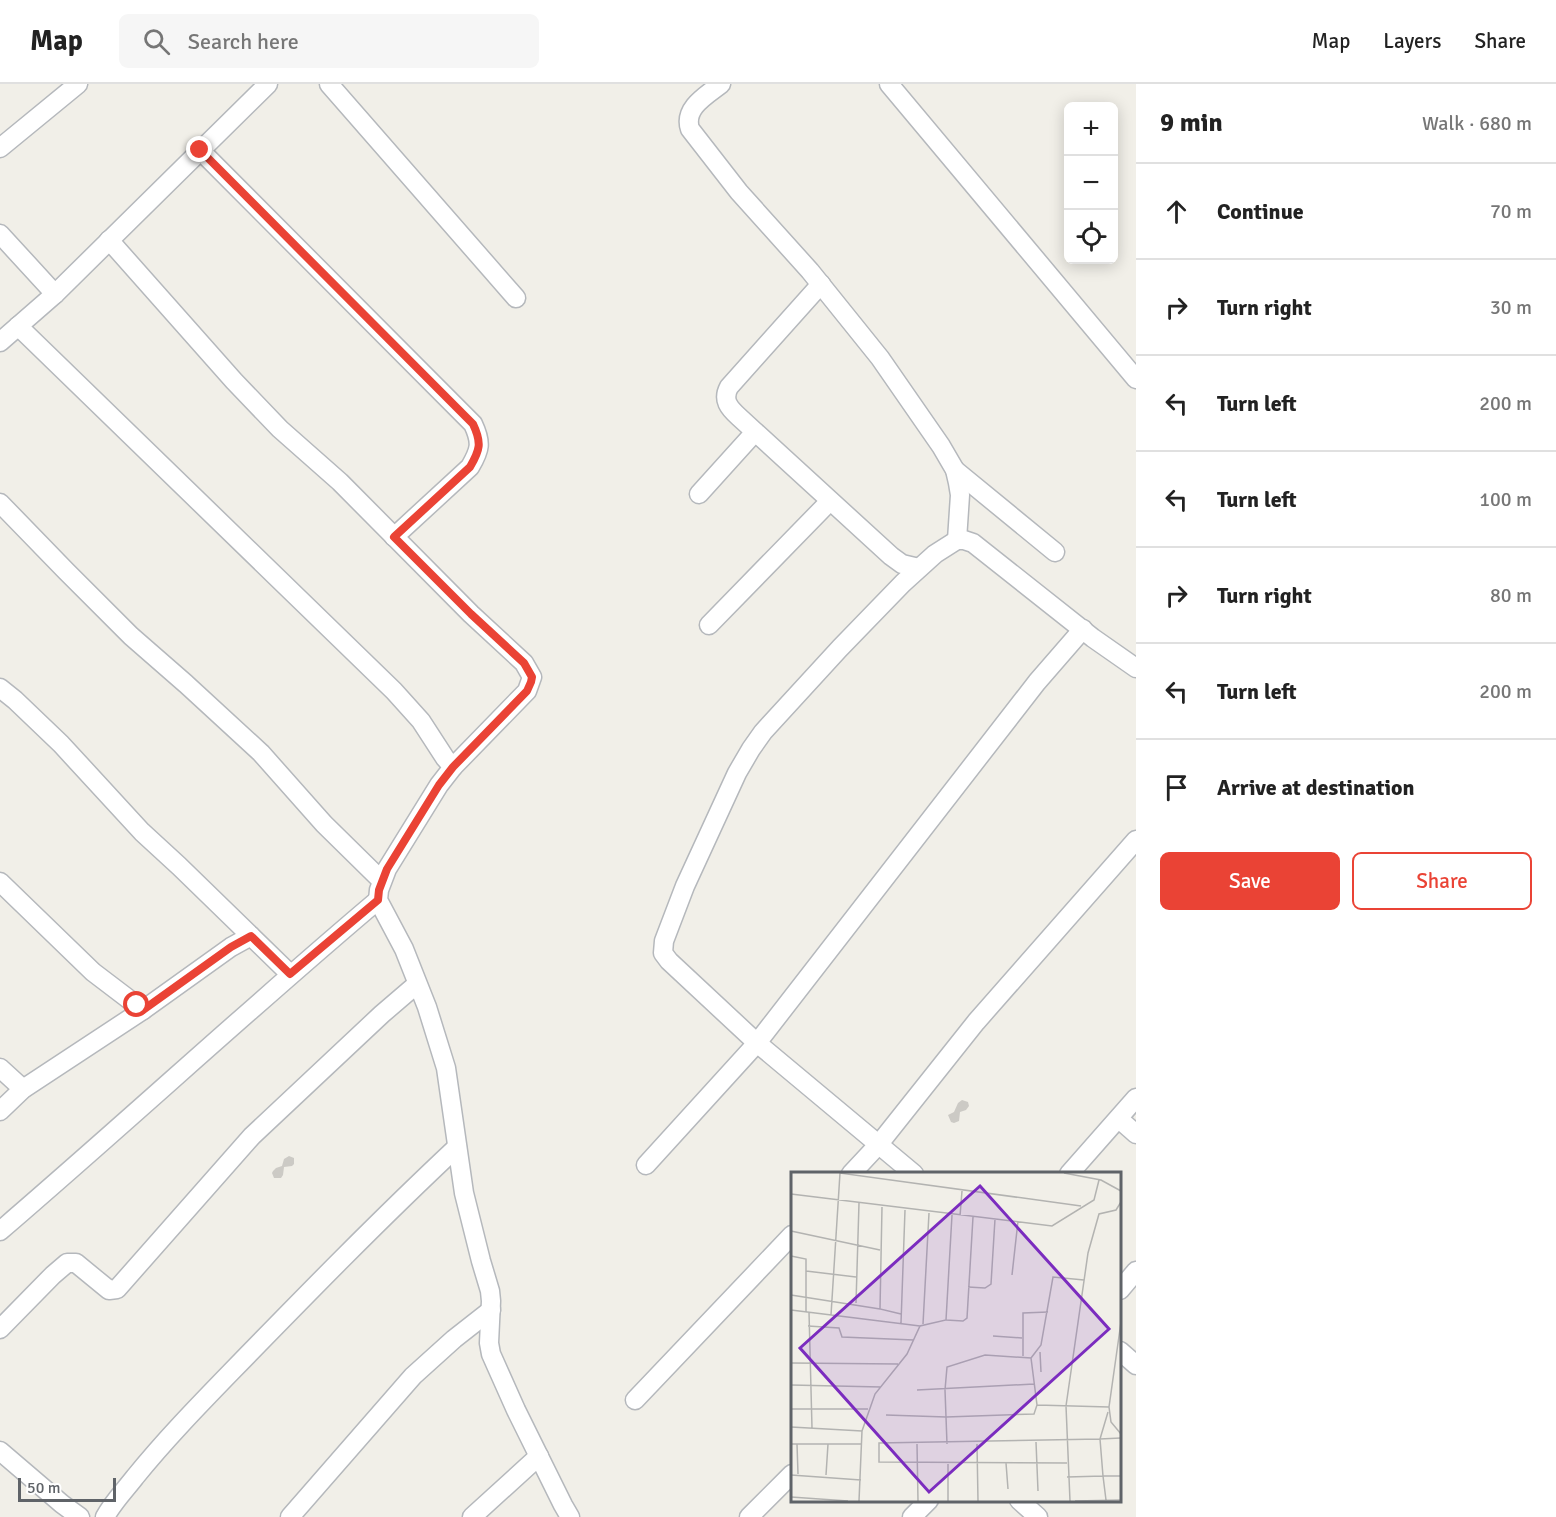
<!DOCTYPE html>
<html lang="en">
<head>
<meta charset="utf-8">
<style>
  body { margin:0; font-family:Signika,sans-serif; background:#f6f6f6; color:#222 }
  .controls { position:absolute; right:18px; top:18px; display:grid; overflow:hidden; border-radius:9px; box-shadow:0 3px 15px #0003 }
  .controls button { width:54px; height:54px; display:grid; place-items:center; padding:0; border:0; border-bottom:2px solid #e0e0e0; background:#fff; color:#222; font:30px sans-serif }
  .scale { position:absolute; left:18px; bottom:15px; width:98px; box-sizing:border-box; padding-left:6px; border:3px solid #5f6368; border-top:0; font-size:16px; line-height:21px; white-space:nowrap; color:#5f6368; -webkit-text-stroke:4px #fff; paint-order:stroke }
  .stop { position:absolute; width:18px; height:18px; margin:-14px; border:4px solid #ea4335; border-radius:50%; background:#fff }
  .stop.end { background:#ea4335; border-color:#fff; box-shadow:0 2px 6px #0008 }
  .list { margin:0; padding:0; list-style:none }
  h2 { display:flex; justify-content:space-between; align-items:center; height:78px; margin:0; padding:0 24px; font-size:26px }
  h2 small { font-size:20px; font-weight:400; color:#767676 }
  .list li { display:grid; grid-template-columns:39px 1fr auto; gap:18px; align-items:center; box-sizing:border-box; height:96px; padding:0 24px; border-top:2px solid #e0e0e0 }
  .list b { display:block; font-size:22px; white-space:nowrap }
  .list em { font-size:20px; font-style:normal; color:#767676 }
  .actions { display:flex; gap:12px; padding:18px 24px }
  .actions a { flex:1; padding:14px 0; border:2px solid #ea4335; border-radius:9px; text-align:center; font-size:21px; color:#ea4335 }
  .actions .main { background:#ea4335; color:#fff }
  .icon { flex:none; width:33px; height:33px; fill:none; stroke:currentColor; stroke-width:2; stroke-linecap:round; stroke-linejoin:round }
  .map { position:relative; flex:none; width:1136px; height:1433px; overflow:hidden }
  header { display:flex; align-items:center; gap:36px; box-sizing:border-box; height:84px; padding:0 30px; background:#fff; border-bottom:2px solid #e0e0e0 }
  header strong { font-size:28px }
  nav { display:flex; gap:33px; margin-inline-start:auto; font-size:21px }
  .search { width:420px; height:54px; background:#f6f6f6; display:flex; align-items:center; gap:15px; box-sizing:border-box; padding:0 21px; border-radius:9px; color:#767676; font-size:22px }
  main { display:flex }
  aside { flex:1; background:#fff }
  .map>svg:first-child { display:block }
</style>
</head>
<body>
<header>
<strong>Map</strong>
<div class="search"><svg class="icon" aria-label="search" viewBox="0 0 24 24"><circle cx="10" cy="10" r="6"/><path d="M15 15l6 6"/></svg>Search here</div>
<nav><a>Map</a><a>Layers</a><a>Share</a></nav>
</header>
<main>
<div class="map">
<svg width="1136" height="1433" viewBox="0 0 1136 1433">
  <rect width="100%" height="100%" fill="#f1efe8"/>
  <g fill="#cccac5">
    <path d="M962,1016l6,2 1,4 -3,4 -6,2 -1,9 -5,2 -3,-1 -3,-7 6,-3 4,-9z"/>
    <path d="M289,1072l5,2v6l-2,2 -8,1 -1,8 -2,3h-7l-2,-5 1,-2 3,-3 6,-2 2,-7z"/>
  </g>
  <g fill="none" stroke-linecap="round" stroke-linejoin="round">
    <g stroke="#b5b8bc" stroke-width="21">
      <g id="minor">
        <path d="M329,0l187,214"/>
        <path d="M721,0c-14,11 -38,24 -31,45l49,63 71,79 70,87 61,88 14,24 3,13 2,12 -3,45"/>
        <path d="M889,0l247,295"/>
        <path d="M0,64l78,-64"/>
        <path d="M200,66l273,274c9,19 7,26 -3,43l-76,70"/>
        <path d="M0,150l55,60"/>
        <path d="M109,156l125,141 46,48 60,53 131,132 53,49 8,14 -5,14 -74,76"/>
        <path d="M821,200l-92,103c-7,13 0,21 10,30l152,139 11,8 17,4"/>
        <path d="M18,242l376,365 27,30 24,37 8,9 -14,18 -52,84 -8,21 -1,10 26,49 23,58 19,61 18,125 17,68 9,30 1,10 -2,42 2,11 25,56 47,95 7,12"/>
        <path d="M0,258l55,-48 213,-210"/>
        <path d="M955,386l100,82"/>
        <path d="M699,410l56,-62"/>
        <path d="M0,419l66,68 65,65 55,48 75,69 63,71 58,57"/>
        <path d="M709,541l121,-124"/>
        <path d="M0,604l15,12 46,44 81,88 37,34 111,108"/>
        <path d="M0,798l93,90 50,38 88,-63 20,-11"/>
        <path d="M0,984l23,21"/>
        <path d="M0,1027l23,-22 120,-79"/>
        <path d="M1119,1035l17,15"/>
        <path d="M646,1081l111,-122 280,-361 46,-53"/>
        <path d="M851,1090l28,-30 97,-122 160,-182"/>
        <path d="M914,1090l-157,-131 -88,-82 -6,-8 1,-12 21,-55 52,-113 14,-24 12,-17 77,-84 63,-65 32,-29 22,-14h7l9,3 120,95 43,30"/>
        <path d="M1069,1090l67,-76"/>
        <path d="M0,1147c127,-109 250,-223 378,-331"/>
        <path d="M1120,1206l16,-19"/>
        <path d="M0,1245l53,-54 14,-12h9l33,27 8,-1 135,-153 130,-122 35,-30"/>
        <path d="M1120,1267l16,14"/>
        <path d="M635,1316l157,-165"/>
        <path d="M0,1367l62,53 18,13"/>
        <path d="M1019,1416l19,17"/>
        <path d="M105,1433c8,-15 20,-27 30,-40 30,-37 63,-71 96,-105 74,-76 148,-152 226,-225"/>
        <path d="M290,1433l123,-141 41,-37 37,-29"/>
        <path d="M472,1433l67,-61"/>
        <path d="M749,1433l43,-43"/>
        <path d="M912,1433l17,-17"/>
      </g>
    </g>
    <use href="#minor" stroke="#fff" stroke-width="18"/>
  </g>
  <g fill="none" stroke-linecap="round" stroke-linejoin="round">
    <path stroke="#ea4335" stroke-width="8" d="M137,921l6,5 88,-63 20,-11 39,38 88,-74 1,-10 8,-21 52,-84 14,-18 74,-76 4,-9 1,-5 -8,-14 -53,-49 -77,-77 76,-70c10,-17 12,-24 3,-43l-273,-274"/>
  </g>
  <g transform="translate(791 1088)">
    <rect width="330" height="330" fill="#f1efe8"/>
    <path fill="none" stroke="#b3b3b1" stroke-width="1.5" d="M273,1l37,7 20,11M0,22l261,32 42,-26 5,-20M91,35l-2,102 21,5M169,44l2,-25M0,59l89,19M0,84l15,3v53M15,99l50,6M221,103l6,-54M177,115l17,1 6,-4 4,-65M0,123l89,14M65,131l3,-100M0,138l129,16M18,140l3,116M40,143l9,-142 241,33M155,148l17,1 4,-3 6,-101M330,150l-12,85 2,15 10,12M110,151l4,-113M132,152l6,-111M17,154l31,2 3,9 72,3M202,164l29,2M249,180l1,20M232,184v-43l25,-1M240,186l10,-13 12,-68 31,3M0,191l107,1M0,213l90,2M126,218l117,-6M246,233l72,2M0,237h77M317,240l-8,27 21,-1M95,243l60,2 88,-3 3,-9 -6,-47 -46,-3 -38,12 -2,23 2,54M0,255l71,4M245,270l2,49M0,272h70M6,272l1,30M126,272l1,57M186,272l1,57M215,291l2,26M276,291l-188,-1v-19l221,-4 3,37h18M157,292v37M0,303l70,5M35,303l2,-31M276,305l36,-1 3,24M0,325l57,4M68,329l3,-70 13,-37 32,-40 13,-28 26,-6 6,-105M279,329l-4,-95 22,-153 11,-39 17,-4 5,-8M284,329l46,-1"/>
    <path fill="#7b2cbf" fill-opacity="0.15" stroke="#7b2cbf" stroke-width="3" d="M189,14l129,143 -180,163 -129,-144z"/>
    <rect width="330" height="330" fill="none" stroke="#5f6368" stroke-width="3"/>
  </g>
</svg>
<div class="controls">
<button>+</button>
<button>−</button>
<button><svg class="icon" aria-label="locate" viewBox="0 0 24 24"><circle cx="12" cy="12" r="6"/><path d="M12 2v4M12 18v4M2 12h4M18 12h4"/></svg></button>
</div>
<div class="scale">50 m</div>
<div class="stop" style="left:137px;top:921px"></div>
<div class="stop end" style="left:200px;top:66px"></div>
</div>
<aside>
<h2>9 min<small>Walk · 680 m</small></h2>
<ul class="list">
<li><svg class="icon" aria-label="ahead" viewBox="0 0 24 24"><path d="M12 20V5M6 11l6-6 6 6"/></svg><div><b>Continue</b></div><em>70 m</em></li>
<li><svg class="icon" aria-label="right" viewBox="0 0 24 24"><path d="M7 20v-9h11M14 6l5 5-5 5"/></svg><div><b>Turn right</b></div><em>30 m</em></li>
<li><svg class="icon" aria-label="left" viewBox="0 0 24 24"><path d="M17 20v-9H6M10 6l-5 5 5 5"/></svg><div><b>Turn left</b></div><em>200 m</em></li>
<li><svg class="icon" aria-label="left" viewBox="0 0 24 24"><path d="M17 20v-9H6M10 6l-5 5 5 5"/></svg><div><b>Turn left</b></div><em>100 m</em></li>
<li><svg class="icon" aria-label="right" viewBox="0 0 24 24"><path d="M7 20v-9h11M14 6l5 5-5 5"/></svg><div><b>Turn right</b></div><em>80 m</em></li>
<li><svg class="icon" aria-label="left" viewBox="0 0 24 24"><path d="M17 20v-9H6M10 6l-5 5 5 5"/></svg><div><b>Turn left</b></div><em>200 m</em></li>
<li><svg class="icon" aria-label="arrive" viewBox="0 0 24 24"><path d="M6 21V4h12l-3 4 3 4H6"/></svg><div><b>Arrive at destination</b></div></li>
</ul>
<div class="actions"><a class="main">Save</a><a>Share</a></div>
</aside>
</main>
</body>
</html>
